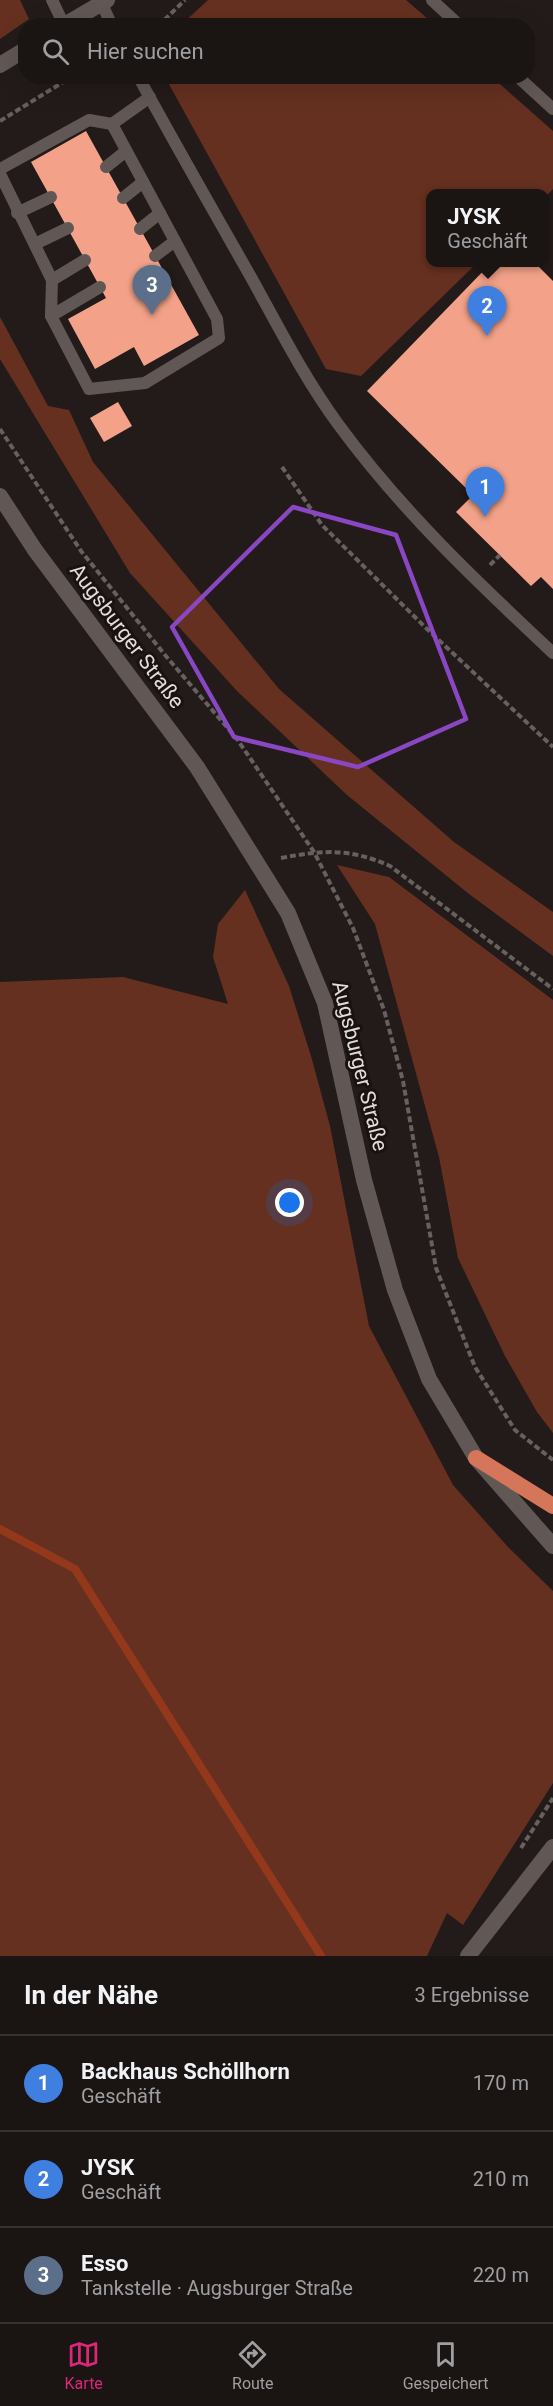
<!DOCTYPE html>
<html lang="de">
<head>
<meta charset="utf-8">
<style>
  body { margin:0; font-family:Roboto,sans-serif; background:#231d1c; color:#f1f3f6 }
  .you { position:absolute; left:290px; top:1203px; width:21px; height:21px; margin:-15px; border:4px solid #fff; border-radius:50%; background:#1a73e8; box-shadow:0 0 0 9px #1a73e833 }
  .badge { display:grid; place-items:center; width:39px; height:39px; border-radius:50%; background:#db2777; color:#fff; font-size:20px; font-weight:700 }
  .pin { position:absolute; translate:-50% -50px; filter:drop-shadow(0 2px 3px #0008) }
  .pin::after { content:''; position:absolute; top:32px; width:21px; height:18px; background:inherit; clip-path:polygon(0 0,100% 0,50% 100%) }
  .popup { position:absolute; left:426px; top:189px; width:123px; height:78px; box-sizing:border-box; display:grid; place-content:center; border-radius:12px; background:#1a1413; filter:drop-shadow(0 2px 4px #0005); font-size:20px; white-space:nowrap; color:#9f9ea0 }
  .popup b { font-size:22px; color:#f1f3f6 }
  .popup::after { content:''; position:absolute; left:50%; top:100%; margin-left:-12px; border:12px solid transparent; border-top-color:#1a1413 }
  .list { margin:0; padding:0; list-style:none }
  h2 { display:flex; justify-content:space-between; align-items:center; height:78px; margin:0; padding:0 24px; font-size:26px }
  h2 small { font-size:20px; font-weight:400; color:#9f9ea0 }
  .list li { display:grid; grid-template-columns:39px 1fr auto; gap:18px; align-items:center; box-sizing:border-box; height:96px; padding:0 24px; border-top:2px solid #383333 }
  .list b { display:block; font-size:22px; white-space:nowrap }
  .list p { margin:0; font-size:20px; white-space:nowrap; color:#9f9ea0 }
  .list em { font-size:20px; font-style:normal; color:#9f9ea0 }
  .icon { flex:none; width:33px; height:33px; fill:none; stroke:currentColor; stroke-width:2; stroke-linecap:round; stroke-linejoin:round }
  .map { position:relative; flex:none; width:553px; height:1956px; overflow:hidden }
  .search { position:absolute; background:#1a1413; box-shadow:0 6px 24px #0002; left:18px; right:18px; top:18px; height:66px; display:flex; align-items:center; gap:15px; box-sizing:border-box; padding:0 21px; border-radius:24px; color:#9f9ea0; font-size:22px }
  .sheet { height:366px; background:#1a1413 }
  nav { display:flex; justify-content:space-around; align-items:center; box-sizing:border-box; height:84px; border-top:2px solid #383333; background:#1a1413; font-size:16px; color:#9f9ea0 }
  nav a { display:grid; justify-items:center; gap:3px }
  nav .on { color:#db2777 }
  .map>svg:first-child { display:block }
</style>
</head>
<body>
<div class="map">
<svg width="553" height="1956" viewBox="0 0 553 1956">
  <rect width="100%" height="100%" fill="#231b19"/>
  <g fill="#653020">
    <path d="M0,0h20l9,19 -29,20z"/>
    <path d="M208,0h198l29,25h-254z"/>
    <path d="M165,77h327l61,54v58l-9,9v-4h-114v68l47,1 -116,113 -35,-7z"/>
    <path d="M0,317l48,89 21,4 24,52 186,227 175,153 99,70v44l-84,-62 -122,-99 -110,-104 -107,-118 -130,-214z"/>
    <path d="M337,865l52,12 164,123v433l-16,-21 -32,-56 -47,-98 -19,-101 -64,-233z"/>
    <path d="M245,890l44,96 22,70 19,70 39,200 84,159 55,62 45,44v192l-90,142 -16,-12 -20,43h-427v-974l123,-5 105,27 -15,-47 5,-33z"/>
  </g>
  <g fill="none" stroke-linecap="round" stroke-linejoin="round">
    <path stroke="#93381b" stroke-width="8" d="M0,1529l75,40 246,387"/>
  </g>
  <g fill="#f3a289">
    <path d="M86,131l113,204 -55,31 -10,-19 -39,22 -27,-50 38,-21 -75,-136z"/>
    <path d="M492,262h42l19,19v308l-12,-12 -10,9 -75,-74 17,-17 -106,-104z"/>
    <path d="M118,402l14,24 -28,16 -14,-24z"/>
  </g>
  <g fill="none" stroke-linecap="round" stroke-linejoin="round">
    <g stroke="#67605e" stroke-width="4" stroke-dasharray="6 3" stroke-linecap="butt">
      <path d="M158,26l27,-26"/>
      <path d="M0,121l73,-45"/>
      <path d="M0,429l81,122 84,104 72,84 77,113 39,76 31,82 19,71 33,187 39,99 40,63 38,30"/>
      <path d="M282,467l40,58 105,104 126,118"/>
      <path d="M490,565l10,-10"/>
      <path d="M281,858c42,-8 69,-10 109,8l163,123"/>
      <path d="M521,1848l32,-50"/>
    </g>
    <g stroke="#615855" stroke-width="12">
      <path d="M52,0l12,25"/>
      <path d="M432,0l28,26"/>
      <path d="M102,4l10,22"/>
      <path d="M138,76c37,68 76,136 114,203 27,49 53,100 86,145 62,85 138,157 215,229"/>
      <path d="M517,76l36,33"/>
      <path d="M106,167l20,-16"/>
      <path d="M0,169l89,-49 23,4 38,-27"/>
      <path d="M0,174l52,106 -1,36 38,73 56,-6 74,-45 -2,-19 -105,-195"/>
      <path d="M123,198l20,-16"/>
      <path d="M17,213l34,-16"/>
      <path d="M140,229l20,-16"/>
      <path d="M35,244l33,-16"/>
      <path d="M155,256l20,-15"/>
      <path d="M52,280l33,-20"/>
      <path d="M51,316l49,-29"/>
    </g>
    <g stroke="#615855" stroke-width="16">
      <path d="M63,26l44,-26"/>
      <path d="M0,65l26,-16"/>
    </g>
    <path stroke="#615855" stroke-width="16" d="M468,1956l85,-109"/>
    <path stroke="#615855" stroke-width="16" d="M0,496l35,54 162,217 91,146 37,90 39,177 31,110 34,89 47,79 77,88"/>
    <path stroke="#d5765a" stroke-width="16" d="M476,1458l77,48"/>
  </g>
  <path fill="none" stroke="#8a47c3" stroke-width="4.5" stroke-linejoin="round" d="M293,507l103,28 70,184 -108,48 -124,-30 -62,-110z"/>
  <g text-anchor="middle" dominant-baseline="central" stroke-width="6" stroke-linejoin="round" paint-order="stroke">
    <g font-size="21" fill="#e2dddb" stroke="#191210">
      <text transform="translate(127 636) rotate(53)">Augsburger Straße</text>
      <text transform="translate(360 1066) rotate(76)">Augsburger Straße</text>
    </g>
  </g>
</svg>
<div class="you"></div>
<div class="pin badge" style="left:485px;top:517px;background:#3f7fe0">1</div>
<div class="pin badge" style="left:487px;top:336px;background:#3f7fe0">2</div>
<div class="popup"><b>JYSK</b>Geschäft</div>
<div class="pin badge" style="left:152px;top:315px;background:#5c6f8a">3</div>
<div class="search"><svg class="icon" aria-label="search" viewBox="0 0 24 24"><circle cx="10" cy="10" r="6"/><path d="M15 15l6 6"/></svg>Hier suchen</div>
</div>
<section class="sheet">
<h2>In der Nähe<small>3 Ergebnisse</small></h2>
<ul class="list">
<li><span class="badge" style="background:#3f7fe0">1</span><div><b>Backhaus Schöllhorn</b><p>Geschäft</p></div><em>170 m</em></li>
<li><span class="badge" style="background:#3f7fe0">2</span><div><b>JYSK</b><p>Geschäft</p></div><em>210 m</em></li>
<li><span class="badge" style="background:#5c6f8a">3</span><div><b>Esso</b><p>Tankstelle · Augsburger Straße</p></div><em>220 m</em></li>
</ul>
</section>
<nav>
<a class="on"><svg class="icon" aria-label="map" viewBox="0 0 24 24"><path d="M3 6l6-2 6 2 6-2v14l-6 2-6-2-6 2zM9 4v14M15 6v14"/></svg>Karte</a>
<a><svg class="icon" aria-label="directions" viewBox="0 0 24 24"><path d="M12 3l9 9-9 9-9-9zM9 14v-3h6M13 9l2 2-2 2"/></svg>Route</a>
<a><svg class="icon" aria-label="saved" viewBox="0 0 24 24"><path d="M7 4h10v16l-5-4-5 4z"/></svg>Gespeichert</a>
</nav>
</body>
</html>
